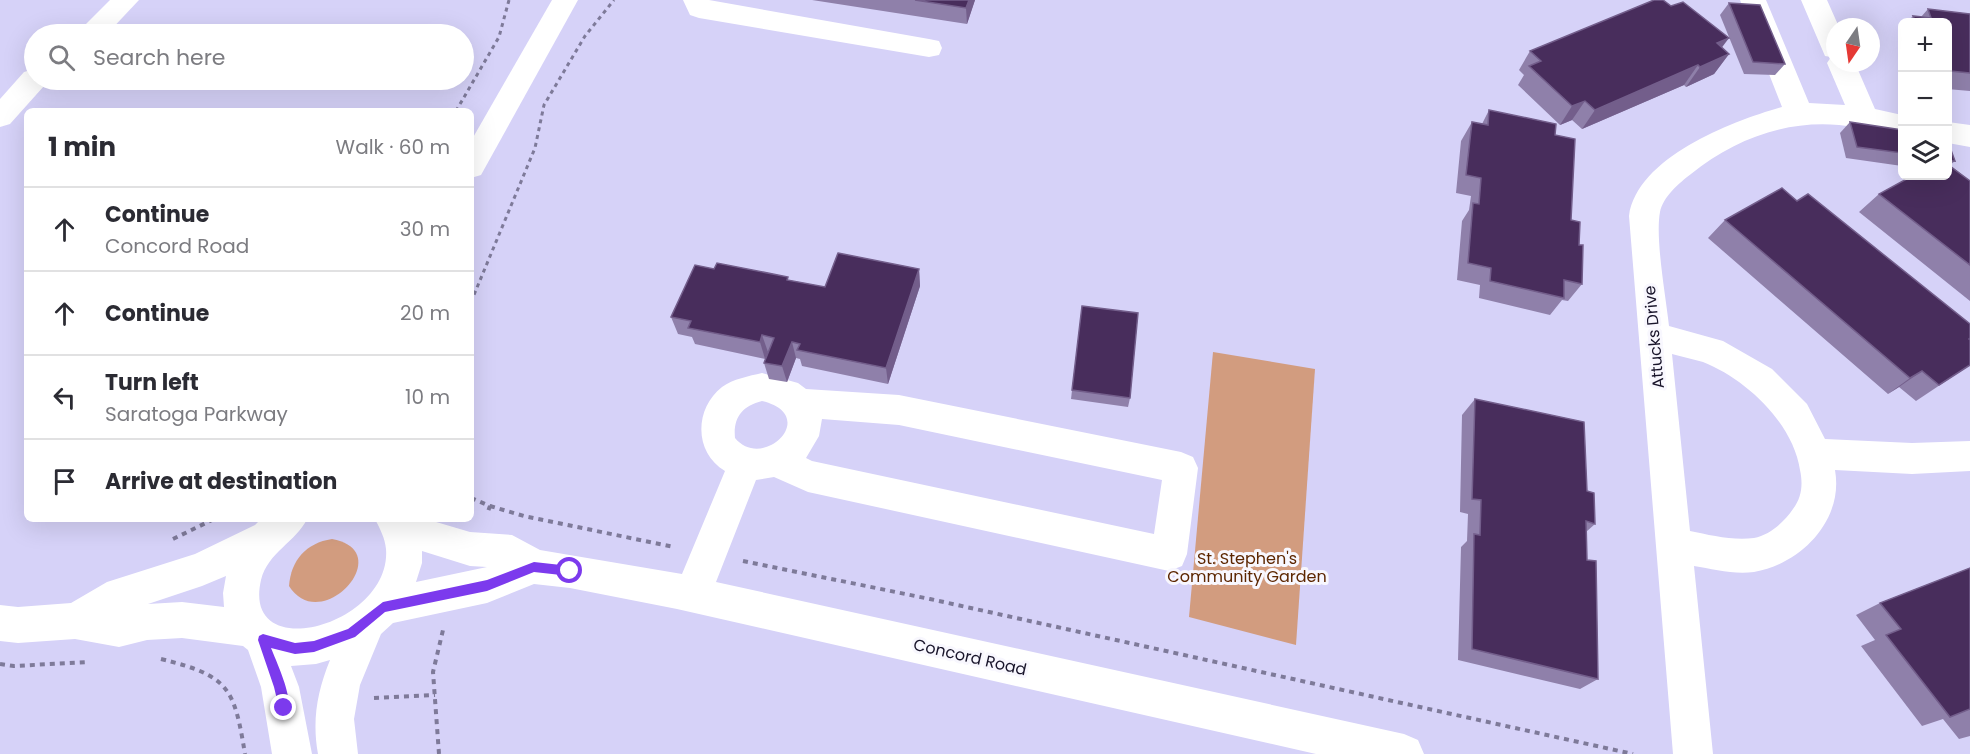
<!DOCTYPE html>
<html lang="en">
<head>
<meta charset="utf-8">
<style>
  body { margin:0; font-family:Poppins,sans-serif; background:#f2f2f3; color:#2b2b33 }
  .controls { position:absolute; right:18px; top:18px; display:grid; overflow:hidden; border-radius:9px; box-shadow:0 6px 24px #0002 }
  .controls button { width:54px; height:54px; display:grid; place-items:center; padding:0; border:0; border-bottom:2px solid #e1e1e2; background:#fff; color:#2b2b33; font:30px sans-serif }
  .compass { position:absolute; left:1826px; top:18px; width:54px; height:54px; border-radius:50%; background:#fff; box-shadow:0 6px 24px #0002; rotate:193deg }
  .stop { position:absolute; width:18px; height:18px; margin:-14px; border:4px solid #7c3aed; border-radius:50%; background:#fff }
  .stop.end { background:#7c3aed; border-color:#fff; box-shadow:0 2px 6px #0008 }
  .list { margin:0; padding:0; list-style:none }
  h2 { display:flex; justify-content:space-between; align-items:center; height:78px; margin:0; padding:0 24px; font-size:26px }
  h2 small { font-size:20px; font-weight:400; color:#7c7c81 }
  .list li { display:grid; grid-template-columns:39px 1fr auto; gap:18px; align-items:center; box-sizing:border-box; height:84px; padding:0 24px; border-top:2px solid #e1e1e2 }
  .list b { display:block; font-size:22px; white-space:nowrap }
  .list p { margin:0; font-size:20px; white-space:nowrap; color:#7c7c81 }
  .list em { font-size:20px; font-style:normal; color:#7c7c81 }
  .icon { flex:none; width:33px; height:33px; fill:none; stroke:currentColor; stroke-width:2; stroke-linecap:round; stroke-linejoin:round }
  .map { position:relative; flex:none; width:1970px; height:754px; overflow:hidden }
  .search { position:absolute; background:#fff; box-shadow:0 6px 24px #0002; left:24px; top:24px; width:450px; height:66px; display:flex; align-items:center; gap:15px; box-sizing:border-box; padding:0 21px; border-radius:33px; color:#7c7c81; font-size:22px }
  .panel { position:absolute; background:#fff; box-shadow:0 6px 24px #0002; left:24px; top:108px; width:450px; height:414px; border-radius:9px }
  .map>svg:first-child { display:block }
</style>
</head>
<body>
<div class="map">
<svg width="1970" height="754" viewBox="0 0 1970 754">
  <rect width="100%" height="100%" fill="#d6d2f8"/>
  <g fill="#d29c7f">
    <path d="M1213,352l102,17 -19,276 -107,-28z"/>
    <path d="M332,539c67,12 -11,98 -43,47 2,-26 17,-43 43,-47z"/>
  </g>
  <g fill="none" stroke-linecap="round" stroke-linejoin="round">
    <g stroke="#7e7a99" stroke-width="3" stroke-dasharray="4 4" stroke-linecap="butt">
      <path d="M456,111l43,-74 10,-37"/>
      <path d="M471,302l64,-154 9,-43 41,-69 29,-36"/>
    </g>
    <g stroke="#7e7a99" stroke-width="4" stroke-dasharray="5 5" stroke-linecap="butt">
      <path d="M471,498l19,8 -3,8"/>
      <path d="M490,506l34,10 150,31"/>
      <path d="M173,539l41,-20"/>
      <path d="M743,561l187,38 703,155"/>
      <path d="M161,659c68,17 73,28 84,95"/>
      <path d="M0,664l14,2 74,-4"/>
      <path d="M374,698l61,-3"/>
      <path d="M439,754l-6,-82 10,-42"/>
    </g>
    <g fill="#fff" fill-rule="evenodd">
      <path d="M110,0h29l-32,34h-28l4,-7z"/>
      <path d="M552,0h26l-97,175 -10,3v-37z"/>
      <path d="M683,0h26l220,39 10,2 3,7 -3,7 -10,2 -230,-39 -9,-3z"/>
      <path d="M1740,0h26l43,103 36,2 -18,-42 4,-6 -6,-1 -24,-56h26l12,27h-4v36h20l20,46 27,6v20c-21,-3 -41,-8 -63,-10 -54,-5 -106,15 -148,49 -12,9 -28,23 -31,38 -5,27 6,85 9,114l54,15 49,28 35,35 18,35 87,4 58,-2v30l-58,3 -77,-4c9,50 -34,94 -81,102 -20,3 -41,-3 -60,-6l19,188h-40l-44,-538c8,-59 104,-95 153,-109zM1672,354c10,3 21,5 31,8 43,17 90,61 97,108 3,14 2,27 -7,39 -9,13 -23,26 -39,29 -21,3 -44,-3 -64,-7z"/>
      <path d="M34,69v11h13l-3,6 -34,38 -10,3v-28l24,-27z"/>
      <path d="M1948,122l22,3v22l-22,-4z"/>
      <path d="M762,373l36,10 8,6 93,6 282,57 12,5 5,11 -11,86 -5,12 -13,5 -361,-79 -34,-15 -18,3 -40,102 688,152 14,6 6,14h-108l-639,-145 -107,-21 -36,-4 -47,19 -94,20 -12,11 -21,51 -6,34 4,35h-40c-6,-33 -1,-62 12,-94l-14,4 -25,2 8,21 13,67h-40l-11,-67 -13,-37 -5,-4 -61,-8 -35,2 -28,7 -44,-8 -57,4 -18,-2v-36l18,2 53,-4 36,-21 88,-28 60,-29 6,-6h46c-11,23 -39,33 -46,61 -20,87 131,45 125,-31 -1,-11 -6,-20 -11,-30h51l44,13 42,3 28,15 142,24 43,-103c-31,-18 -31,-62 -3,-84 11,-8 27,-11 40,-14zM762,401c59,14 1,71 -27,37 -2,-20 7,-32 27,-37zM822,419l77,6 263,55 -8,54 -342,-73 -6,-3 13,-22zM422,551l48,15 17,1 -71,15 6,-19zM226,576l-3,17 1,14 -42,-5 -34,2 54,-18z"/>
    </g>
  </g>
  <g fill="#8f80aa">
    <path d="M812,0h163l-8,24z"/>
    <path d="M1729,3l56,61 -10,11 -31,-1 -24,-59z"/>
    <path d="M1928,9l42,5v77l-23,-2v-67h-40l6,-6 8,1z"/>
    <path d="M1902,27v17l-4,-12z"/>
    <path d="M1722,48l7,6 -15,20 -28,13 -2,-2 -102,44 -10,-9 -12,5 -42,-40 6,-10 -5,-5 11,-19z"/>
    <path d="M1489,110l66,25 16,85 8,25 3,39 -14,17 -6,-1 -12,15 -71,-17 1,-13 -23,-5 5,-59 7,-11 2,-14 -15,-3 5,-52 11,-19 10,2z"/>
    <path d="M1850,122l52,8v36l-56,-8 -6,-25z"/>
    <path d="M1947,139l8,22 -5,4 20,16v120l-111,-89 20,-18 68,-18z"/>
    <path d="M1725,220l245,145 -54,36 -17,-14 -11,7 -180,-156z"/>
    <path d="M714,269l75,11 36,7 94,-18 1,17 -32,98 -86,-18 -2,-7 -4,-1 -9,24 -18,-3 -5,-16 1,-4 -70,-15 -3,-7 -14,-3 -7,-17z"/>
    <path d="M1082,306l48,92 -2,9 -57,-8z"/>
    <path d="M1475,399l112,92 8,33 -9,8 1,28 11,119 -18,10 -122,-29 3,-113 6,-6 1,-27 -8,-2 2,-97z"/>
    <path d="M1970,568v168l-11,3 -16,-20 -21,7 -61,-80 14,-6 -19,-25 24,-12z"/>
  </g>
  <g fill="#735e8b">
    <path d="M969,0h6l-8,24 -1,-16z"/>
    <path d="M1729,38l-15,20 3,-15z"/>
    <path d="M1729,54l-15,20 -28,13 14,-20z"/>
    <path d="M1698,65l-14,20 -102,44 13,-19z"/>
    <path d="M1585,101l-13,19 -12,5 12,-19z"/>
    <path d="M919,269l1,17 -32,98 -2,-16z"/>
    <path d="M762,335l6,17 -3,7 -5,-17z"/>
    <path d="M792,342l4,16 -9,24 -5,-16z"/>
    <path d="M1922,371l-23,16 -11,7 22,-16z"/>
  </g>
  <g fill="#482d5c" stroke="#735e8b" stroke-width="1.5">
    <path d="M915,0h54l-3,8z"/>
    <path d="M1654,0h9l8,6 12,-4 46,36 -12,5 12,11 -29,13 -2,-2 -103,45 -10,-9 -13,5 -43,-40 12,-5 -11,-10z"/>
    <path d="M1729,3l31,2 25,59 -32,-2z"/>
    <path d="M1928,9l42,5v59l-20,-2 -3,-7v-42h-31l-3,-6 18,2z"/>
    <path d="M1489,110l67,14 -1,11 20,4 -4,81 9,2 -1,23h4l-1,39 -18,-4v18l-74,-17 1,-13 -23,-5 5,-60 6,1 2,-26 -15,-3 6,-53 16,3z"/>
    <path d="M1850,122l52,8v23l-45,-6z"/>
    <path d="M1947,139l8,22 -8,-1z"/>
    <path d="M1947,164l23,17v84l-91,-71 33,-18h35z"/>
    <path d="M1782,188l15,13 11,-7 162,130v14l-1,1 1,1v25l-31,20 -17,-14 -12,7 -185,-158z"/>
    <path d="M838,253l81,16 -33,99 -89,-18 3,-6 -8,-2 -10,24 -18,-3 10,-25 -12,-3 -2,7 -72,-14 3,-7 -20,-4 24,-52 19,4 3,-6 71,14 -1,3 38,7z"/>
    <path d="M1082,306l56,7 -8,85 -58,-8z"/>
    <path d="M1475,399l109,23 3,69 7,2 1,31 -9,-3 1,39 9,1 2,118 -126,-30 2,-115 6,1 1,-35 -9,-1z"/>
    <path d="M1970,568v141l-20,8 -64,-82 15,-6 -21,-26z"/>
  </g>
  <path fill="#7c3aed" d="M534,562l36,4 5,5 -5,5 -36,-4 -47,19 -102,21 -30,25 -41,15 -19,2 -24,-6c6,15 22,49 17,64h-8l-6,-25 -16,-47 1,-4 4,-2 32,9 19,-2 34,-12 35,-27 104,-22z"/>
  <g text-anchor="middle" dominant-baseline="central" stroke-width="6" stroke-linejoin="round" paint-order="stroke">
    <g font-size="16" fill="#18142a" stroke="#f8f7fe">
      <text transform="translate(1654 337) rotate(-95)">Attucks Drive</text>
      <text transform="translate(970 657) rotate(13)">Concord Road</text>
    </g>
    <g font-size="16" fill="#5c2600" stroke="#f8f7fe">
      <text x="1247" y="558">St. Stephen's<tspan x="1247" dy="18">Community Garden</tspan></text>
    </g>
  </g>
</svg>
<div class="controls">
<button>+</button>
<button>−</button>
<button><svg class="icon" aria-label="layers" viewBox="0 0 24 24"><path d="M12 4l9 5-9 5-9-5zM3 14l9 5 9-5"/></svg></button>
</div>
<svg class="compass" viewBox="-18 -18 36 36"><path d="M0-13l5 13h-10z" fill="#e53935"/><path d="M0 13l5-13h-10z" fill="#7c7c81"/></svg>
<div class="stop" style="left:570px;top:571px"></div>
<div class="stop end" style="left:284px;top:708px"></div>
<div class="search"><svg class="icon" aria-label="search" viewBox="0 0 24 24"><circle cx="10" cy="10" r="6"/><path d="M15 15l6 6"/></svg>Search here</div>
<section class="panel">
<h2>1 min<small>Walk · 60 m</small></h2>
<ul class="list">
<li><svg class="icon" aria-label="ahead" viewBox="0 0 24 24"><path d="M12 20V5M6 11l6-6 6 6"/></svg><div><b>Continue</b><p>Concord Road</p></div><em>30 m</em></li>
<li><svg class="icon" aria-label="ahead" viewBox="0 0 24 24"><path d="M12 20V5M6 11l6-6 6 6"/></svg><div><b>Continue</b></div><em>20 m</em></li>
<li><svg class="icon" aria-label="left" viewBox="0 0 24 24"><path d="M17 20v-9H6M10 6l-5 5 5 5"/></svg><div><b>Turn left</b><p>Saratoga Parkway</p></div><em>10 m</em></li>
<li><svg class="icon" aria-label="arrive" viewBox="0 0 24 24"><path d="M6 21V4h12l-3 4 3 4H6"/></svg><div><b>Arrive at destination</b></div></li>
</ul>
</section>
</div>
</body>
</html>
